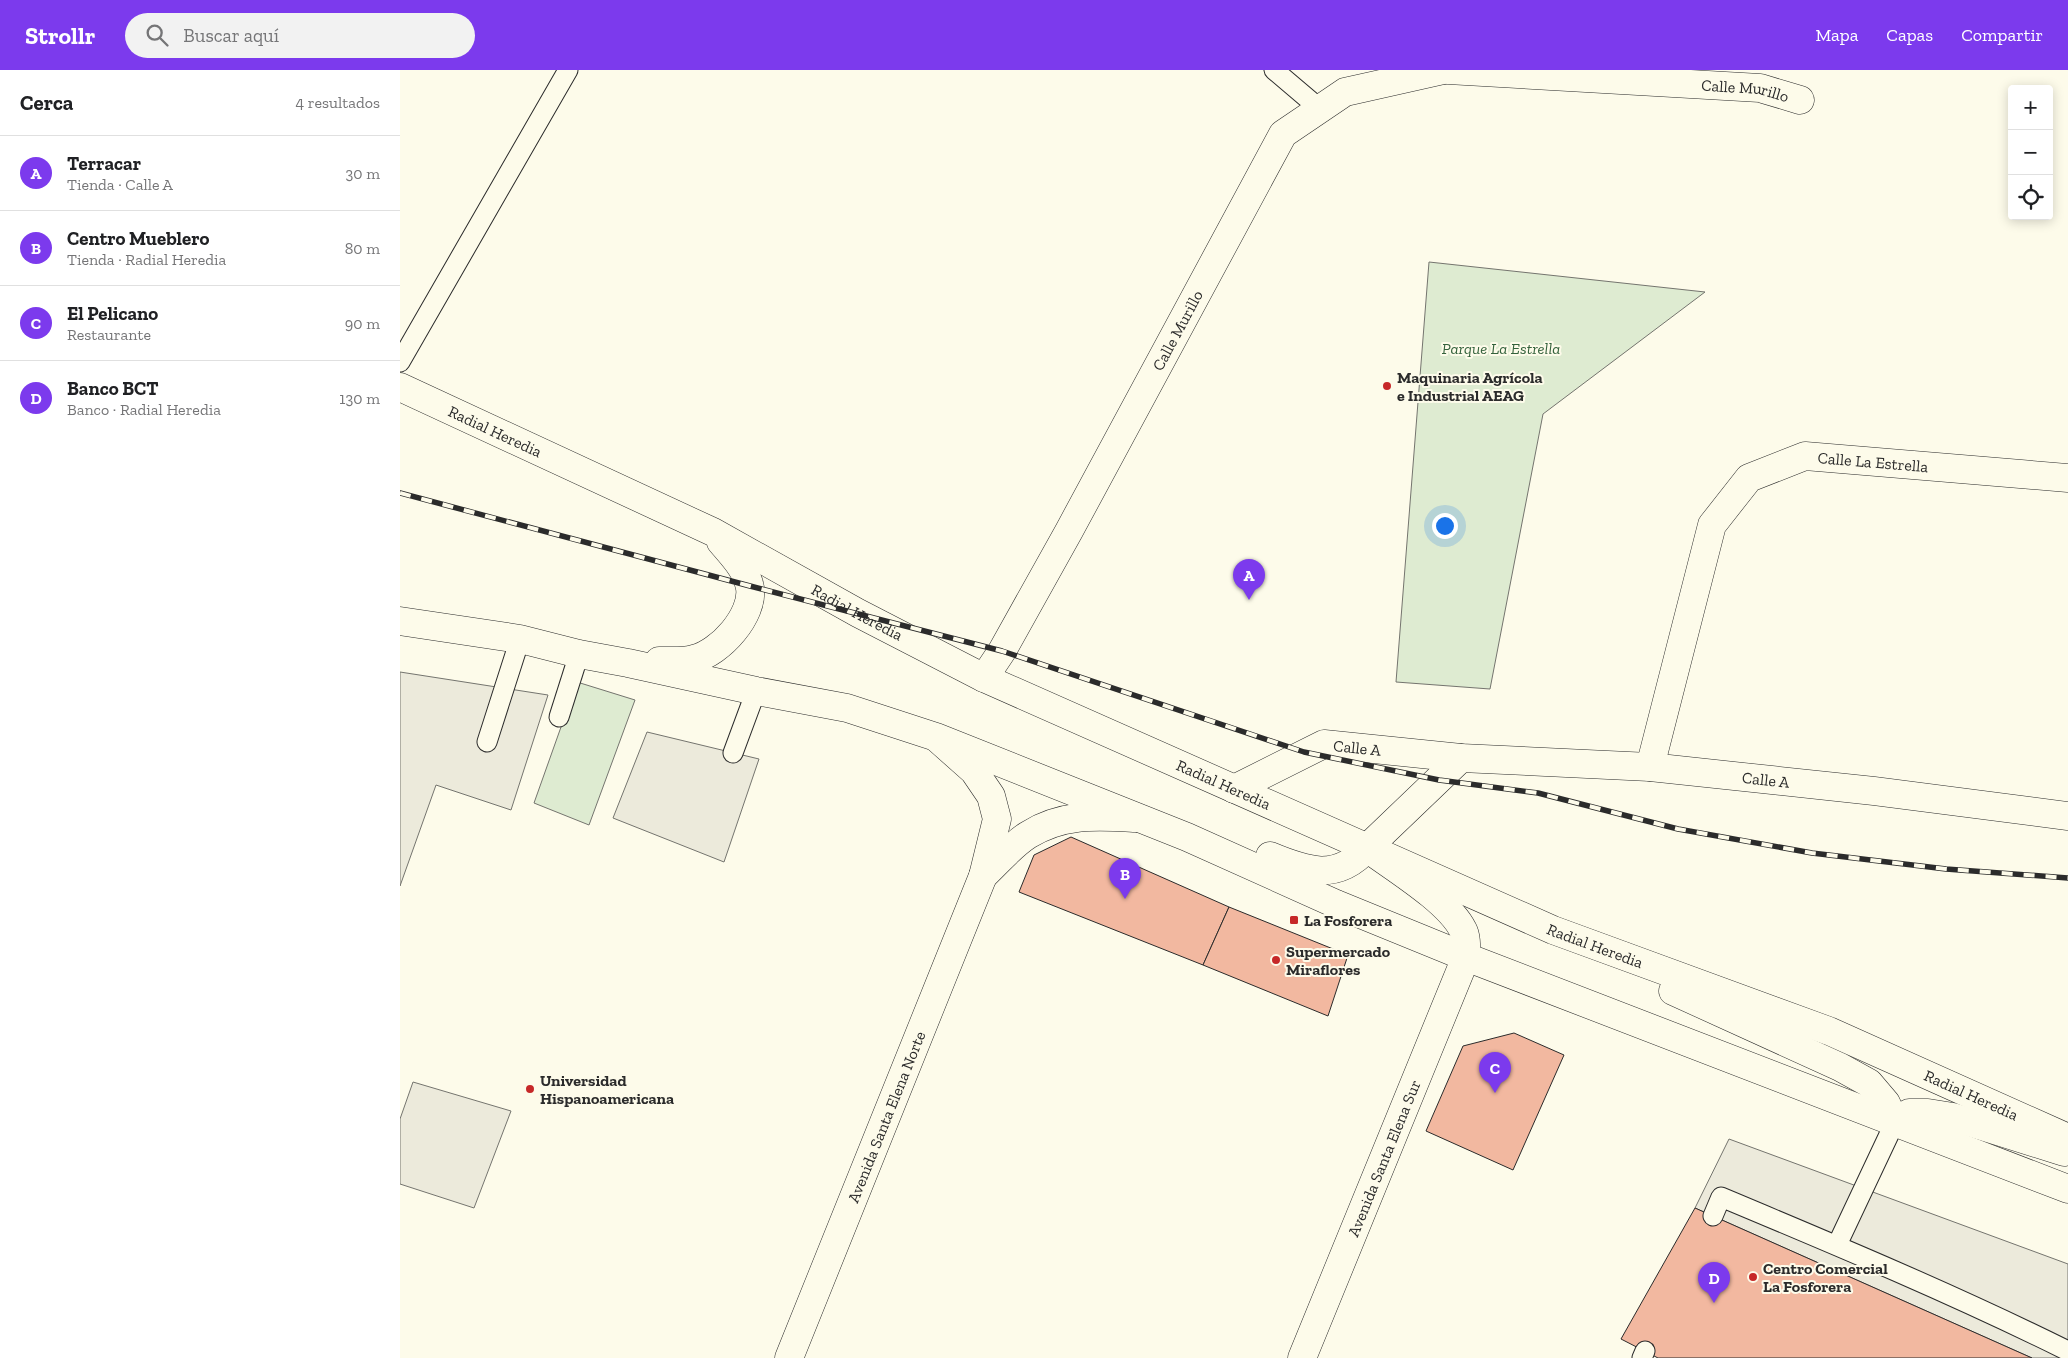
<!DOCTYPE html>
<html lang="es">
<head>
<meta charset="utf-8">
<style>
  body { margin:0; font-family:"Zilla Slab",serif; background:#f2f2f2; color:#202124 }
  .controls { position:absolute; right:15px; top:15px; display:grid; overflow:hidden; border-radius:5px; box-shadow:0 2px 12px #0003 }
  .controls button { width:45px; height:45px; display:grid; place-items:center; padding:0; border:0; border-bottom:1px solid #e0e0e0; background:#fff; color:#202124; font:25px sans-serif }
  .you { position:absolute; left:1044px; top:455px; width:18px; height:18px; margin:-12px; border:4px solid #fff; border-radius:50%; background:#1a73e8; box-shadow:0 0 0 8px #1a73e833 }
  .badge { display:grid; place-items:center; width:32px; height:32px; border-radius:50%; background:#7c3aed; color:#fff; font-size:16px; font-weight:700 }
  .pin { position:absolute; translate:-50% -41px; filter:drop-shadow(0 1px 2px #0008) }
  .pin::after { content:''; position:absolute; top:26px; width:18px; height:15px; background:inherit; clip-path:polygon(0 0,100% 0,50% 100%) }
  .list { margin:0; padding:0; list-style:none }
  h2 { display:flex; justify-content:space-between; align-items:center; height:65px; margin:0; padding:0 20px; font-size:21px }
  h2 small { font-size:16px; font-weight:400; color:#757577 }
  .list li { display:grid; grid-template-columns:32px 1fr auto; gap:15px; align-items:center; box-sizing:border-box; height:75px; padding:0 20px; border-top:1px solid #e0e0e0 }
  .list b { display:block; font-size:19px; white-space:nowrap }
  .list p { margin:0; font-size:16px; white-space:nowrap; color:#757577 }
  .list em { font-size:16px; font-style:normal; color:#757577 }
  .icon { flex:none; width:28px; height:28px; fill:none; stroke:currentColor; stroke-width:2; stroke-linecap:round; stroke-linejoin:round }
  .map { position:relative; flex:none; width:1668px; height:1288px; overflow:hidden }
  header { display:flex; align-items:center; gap:30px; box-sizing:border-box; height:70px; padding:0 25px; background:#7c3aed; color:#fff }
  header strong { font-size:24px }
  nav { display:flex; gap:28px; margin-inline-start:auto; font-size:18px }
  .search { width:350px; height:45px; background:#f2f2f2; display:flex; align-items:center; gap:12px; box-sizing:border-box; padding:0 18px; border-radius:28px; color:#757577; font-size:19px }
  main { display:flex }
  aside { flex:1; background:#fff }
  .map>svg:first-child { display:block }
</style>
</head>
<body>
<header>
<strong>Strollr</strong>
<div class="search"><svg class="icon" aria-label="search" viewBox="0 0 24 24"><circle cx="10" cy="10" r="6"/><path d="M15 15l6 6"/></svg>Buscar aquí</div>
<nav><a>Mapa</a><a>Capas</a><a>Compartir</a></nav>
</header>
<main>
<aside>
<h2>Cerca<small>4 resultados</small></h2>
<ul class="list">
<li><span class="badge">A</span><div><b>Terracar</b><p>Tienda · Calle A</p></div><em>30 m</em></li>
<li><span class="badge">B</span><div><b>Centro Mueblero</b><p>Tienda · Radial Heredia</p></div><em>80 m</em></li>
<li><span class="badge">C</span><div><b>El Pelicano</b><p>Restaurante</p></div><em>90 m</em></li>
<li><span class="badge">D</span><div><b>Banco BCT</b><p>Banco · Radial Heredia</p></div><em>130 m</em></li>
</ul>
</aside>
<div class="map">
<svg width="1668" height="1288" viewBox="0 0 1668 1288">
  <rect width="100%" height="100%" fill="#fdfbea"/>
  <g fill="#deebd1" stroke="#74746e">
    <path d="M1029,192l276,30 -162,122 -53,275 -94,-7z"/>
    <path d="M177,612l58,18 -46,125 -55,-22z"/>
  </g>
  <g fill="#eceadb" stroke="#74746e">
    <path d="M0,602l148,23 -37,115 -75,-25 -36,101z"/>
    <path d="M247,662l112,27 -35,103 -111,-44z"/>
    <path d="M13,1012l98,29 -37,97 -74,-24v-65z"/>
    <path d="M1329,1069l339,125v94h-36l-337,-150z"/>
  </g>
  <g fill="#f2b8a0" stroke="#2b2b2b">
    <path d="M671,767l158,70 -26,58 -184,-73 15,-37z"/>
    <path d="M829,837l119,48 -20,61 -125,-51z"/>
    <path d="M1114,963l50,22 -51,115 -87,-39 37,-85z"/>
    <path d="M1295,1138l337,150h-374l-37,-19z"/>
  </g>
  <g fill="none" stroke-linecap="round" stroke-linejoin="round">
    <g stroke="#2b2b2b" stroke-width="21">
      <g id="service">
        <path d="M874,0l46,39"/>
        <path d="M0,292l168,-292"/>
        <path d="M159,647l20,-63"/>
        <path d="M87,672l33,-103"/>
        <path d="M333,683l23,-62"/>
        <path d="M1313,1146l8,-19c117,49 234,98 347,154"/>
        <path d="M1437,1175l58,-123"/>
        <path d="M1242,1288l3,-7"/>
      </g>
    </g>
    <g stroke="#2b2b2b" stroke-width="29">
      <g id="minor">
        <path id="s1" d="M1048,0l312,18 40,12"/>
        <path id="s2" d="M584,608l18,-27 67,-120 214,-397 62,-42 98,-22"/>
        <path id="s3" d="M1250,697l62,-242 37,-47 56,-22 263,22"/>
        <path id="s4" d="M834,719l90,-45 137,14 189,9 224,24 194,25"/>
        <path d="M967,778l94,-90"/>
        <path d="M583,806c14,-13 29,-31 45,-41 35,-22 69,-19 108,-17"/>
        <path id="s5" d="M389,1288l194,-482 14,-57 -6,-23 -17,-25 -36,-32"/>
        <path id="s6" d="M902,1288l164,-401"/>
      </g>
    </g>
    <g stroke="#2b2b2b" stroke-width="29">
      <g id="primary">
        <path id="s7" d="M0,317l313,145 145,81 126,65 569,252 276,101 239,107"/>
        <path d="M0,551l120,18 59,15 49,9 128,28 91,17 89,29 251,100 149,67 130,53 602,232"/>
        <path d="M259,591c11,0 25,1 35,-2 26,-6 60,-44 56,-71 -3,-18 -18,-33 -29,-46"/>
        <path d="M870,786c36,15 67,26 97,-8 27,20 82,53 96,82 4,7 3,19 3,27"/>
        <path d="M1273,921l167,76 29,16 17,20 9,19 14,-9h19l25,4 111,35"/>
      </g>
    </g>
    <use href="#service" stroke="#fdfbea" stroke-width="19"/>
    <use href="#minor" stroke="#fdfbea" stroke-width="28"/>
    <use href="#primary" stroke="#fdfbea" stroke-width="28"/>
    <g stroke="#2b2b2b" stroke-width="5.5">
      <path id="rail" d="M0,423l350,93 252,65 302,101 135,28 99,13 140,36 134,24 134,16 122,9"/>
    </g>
    <use href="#rail" stroke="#fdfbea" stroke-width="4" stroke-dasharray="11" stroke-linecap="butt"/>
  </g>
  <g fill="#c62828" stroke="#fdfbea" stroke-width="2">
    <circle cx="987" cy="316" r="5"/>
    <rect x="889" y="845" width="10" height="10" rx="2.5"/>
    <circle cx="876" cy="890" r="5"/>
    <circle cx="130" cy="1019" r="5"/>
    <circle cx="1353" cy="1207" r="5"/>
  </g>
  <g text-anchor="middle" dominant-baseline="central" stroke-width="4" stroke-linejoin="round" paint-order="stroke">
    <g font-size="16" fill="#2b2b2b" stroke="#fdfbea">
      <text stroke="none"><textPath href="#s1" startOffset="298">Calle Murillo</textPath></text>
      <text stroke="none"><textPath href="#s2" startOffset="398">Calle Murillo</textPath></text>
      <text stroke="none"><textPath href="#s7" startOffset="105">Radial Heredia</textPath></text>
      <text stroke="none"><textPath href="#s3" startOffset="438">Calle La Estrella</textPath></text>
      <text stroke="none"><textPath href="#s7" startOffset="510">Radial Heredia</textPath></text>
      <text stroke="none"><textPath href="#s4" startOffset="134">Calle A</textPath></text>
      <text stroke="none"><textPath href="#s4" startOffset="544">Calle A</textPath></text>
      <text stroke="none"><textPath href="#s7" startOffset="915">Radial Heredia</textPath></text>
      <text stroke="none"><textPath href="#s7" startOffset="1320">Radial Heredia</textPath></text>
      <text stroke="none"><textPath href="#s7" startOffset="1725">Radial Heredia</textPath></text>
      <text stroke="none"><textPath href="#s5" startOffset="260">Avenida Santa Elena Norte</textPath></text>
      <text stroke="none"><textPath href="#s6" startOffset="216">Avenida Santa Elena Sur</textPath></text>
    </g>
    <g font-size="16" font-style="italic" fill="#34623c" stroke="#fdfbea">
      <text x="1101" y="278">Parque La Estrella</text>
    </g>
    <g font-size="16" font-weight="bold" fill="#2b2b2b" stroke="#fdfbea" text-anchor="start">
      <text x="997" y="307">Maquinaria Agrícola<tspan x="997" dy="18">e Industrial AEAG</tspan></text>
      <text x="904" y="850">La Fosforera</text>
      <text x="886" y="881">Supermercado<tspan x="886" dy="18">Miraflores</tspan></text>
      <text x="140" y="1010">Universidad<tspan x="140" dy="18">Hispanoamericana</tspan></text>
      <text x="1363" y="1198">Centro Comercial<tspan x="1363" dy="18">La Fosforera</tspan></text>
    </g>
  </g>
</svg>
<div class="controls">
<button>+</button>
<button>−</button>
<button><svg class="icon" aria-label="locate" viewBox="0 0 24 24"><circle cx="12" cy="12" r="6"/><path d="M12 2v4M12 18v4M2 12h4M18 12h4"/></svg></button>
</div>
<div class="you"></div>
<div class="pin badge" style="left:849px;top:530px">A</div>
<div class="pin badge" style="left:725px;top:829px">B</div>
<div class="pin badge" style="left:1095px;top:1023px">C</div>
<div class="pin badge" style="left:1314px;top:1233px">D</div>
</div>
</main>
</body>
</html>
